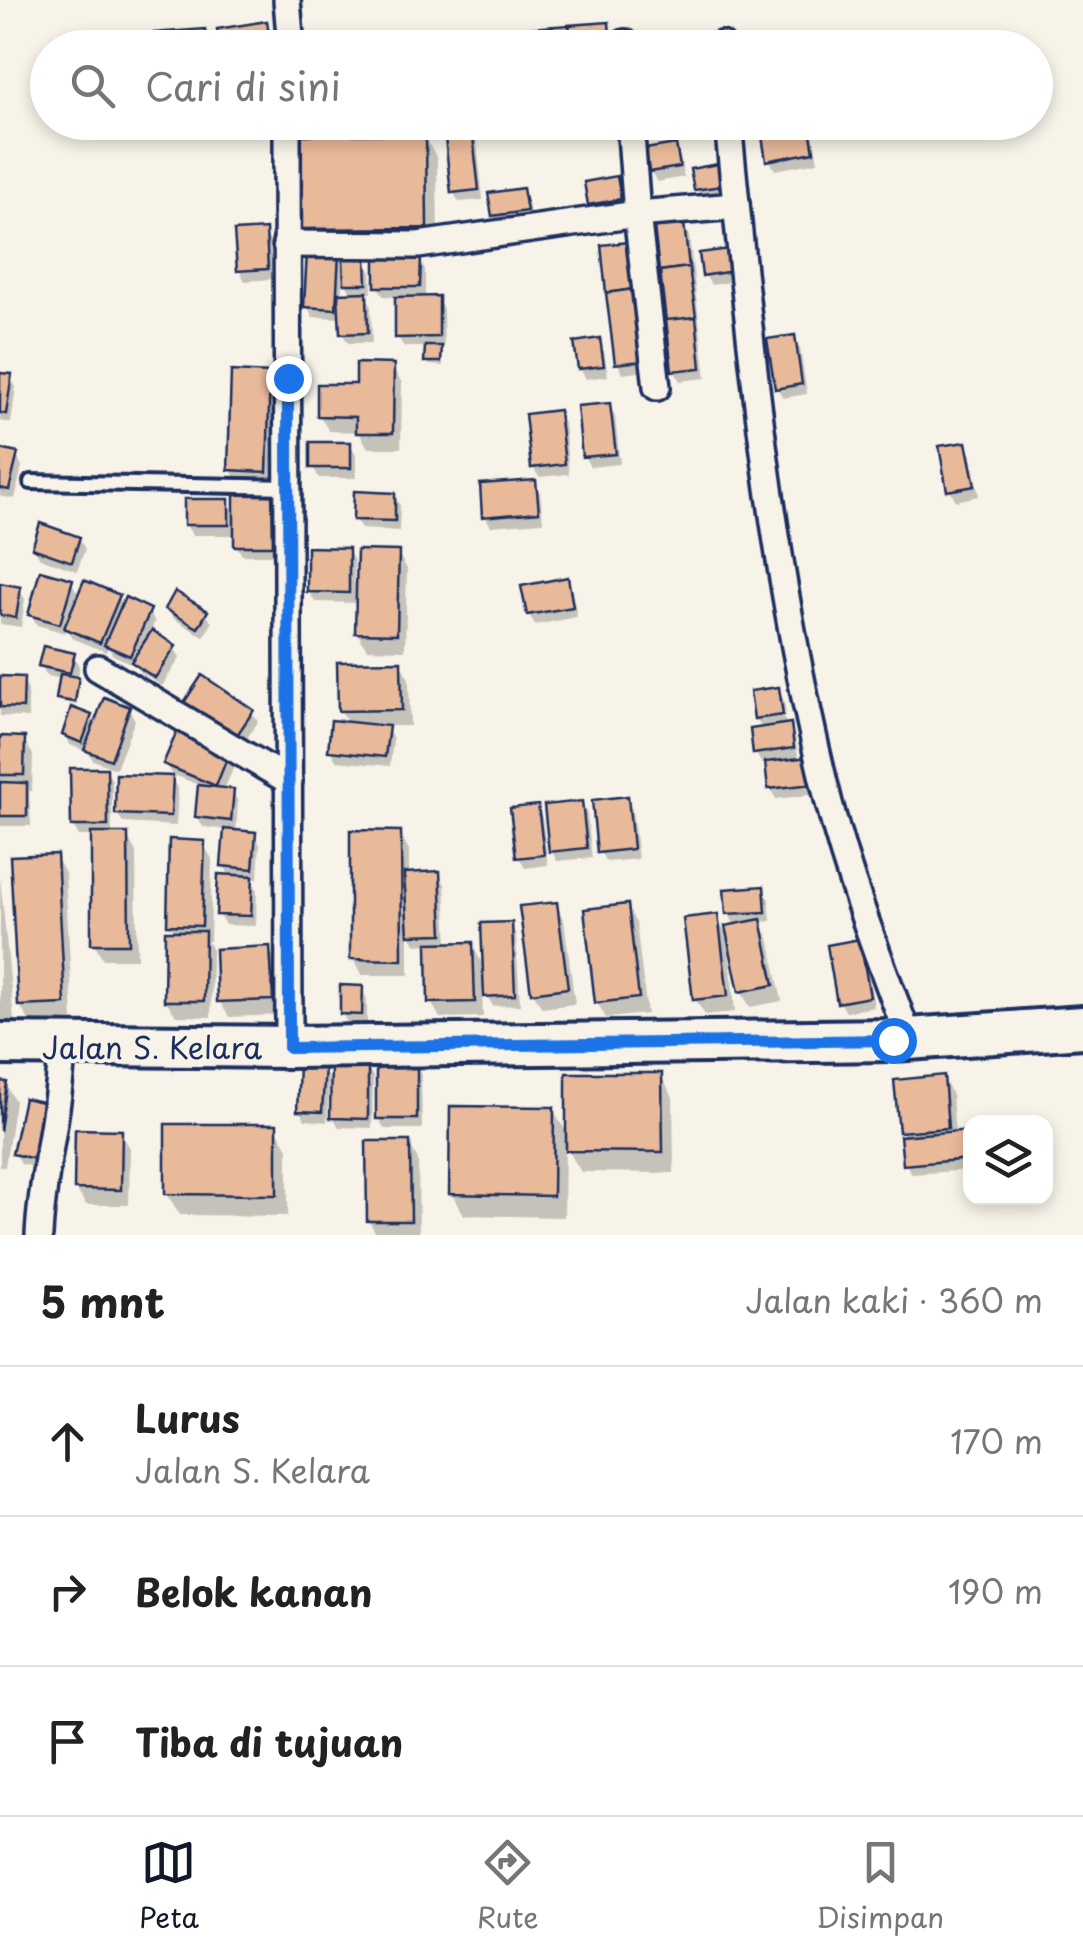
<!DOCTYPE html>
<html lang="id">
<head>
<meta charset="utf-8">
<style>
  body { margin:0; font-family:"Playpen Sans",sans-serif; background:#f2f2f2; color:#222 }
  .controls { position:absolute; right:30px; bottom:30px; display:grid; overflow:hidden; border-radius:20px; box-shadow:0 5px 15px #0003 }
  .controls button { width:90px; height:90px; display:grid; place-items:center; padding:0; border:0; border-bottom:2px solid #e0e0e0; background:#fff; color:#222; font:50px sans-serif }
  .stop { position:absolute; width:30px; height:30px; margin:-22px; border:8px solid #1a73e8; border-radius:50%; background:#fff }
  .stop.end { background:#1a73e8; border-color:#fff; box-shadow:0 2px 10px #0008 }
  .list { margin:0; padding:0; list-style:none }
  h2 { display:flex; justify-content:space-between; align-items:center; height:130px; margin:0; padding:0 40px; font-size:42px }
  h2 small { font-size:32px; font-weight:400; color:#767676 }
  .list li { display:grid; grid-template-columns:65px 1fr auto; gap:30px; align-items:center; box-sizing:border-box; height:150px; padding:0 40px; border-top:2px solid #e0e0e0 }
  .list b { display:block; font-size:38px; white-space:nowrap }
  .list p { margin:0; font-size:32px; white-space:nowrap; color:#767676 }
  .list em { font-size:32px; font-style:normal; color:#767676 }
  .icon { flex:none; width:55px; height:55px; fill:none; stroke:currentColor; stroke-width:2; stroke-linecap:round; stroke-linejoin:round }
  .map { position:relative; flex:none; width:1083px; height:1235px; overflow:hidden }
  .search { position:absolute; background:#fff; box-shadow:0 5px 15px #0003; left:30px; right:30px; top:30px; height:110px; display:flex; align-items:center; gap:25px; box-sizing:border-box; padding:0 35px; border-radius:55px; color:#767676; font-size:38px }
  .sheet { height:580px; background:#fff }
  nav { display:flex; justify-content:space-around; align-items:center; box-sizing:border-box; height:140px; border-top:2px solid #e0e0e0; background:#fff; font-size:28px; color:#767676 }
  nav a { display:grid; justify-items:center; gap:5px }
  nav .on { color:#111827 }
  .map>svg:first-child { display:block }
</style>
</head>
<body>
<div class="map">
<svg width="1083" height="1235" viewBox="0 0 1083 1235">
  <rect width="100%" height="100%" fill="#f7f3e8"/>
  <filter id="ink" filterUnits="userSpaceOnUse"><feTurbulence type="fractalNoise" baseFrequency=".01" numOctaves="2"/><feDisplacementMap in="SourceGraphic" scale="20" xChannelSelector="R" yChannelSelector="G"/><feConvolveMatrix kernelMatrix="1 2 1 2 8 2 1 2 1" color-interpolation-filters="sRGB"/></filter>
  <g filter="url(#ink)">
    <g fill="#0003" fill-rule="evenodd">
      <path d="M212,122h68v9l-62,1z"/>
      <path d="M446,122h29l8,78 -24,2 -6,-10z"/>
      <path d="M807,123l6,11 5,28 -43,8 -6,-10z"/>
      <path d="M424,136l13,22 1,91 -101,6 9,15 19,-10 6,10 1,23h-8l7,12 1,38h-24l-6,-10v-15l-29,-1 -6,-11 10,-52 -15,-25zM342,277l8,14 3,4h-11z"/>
      <path d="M674,147l6,10 4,20 -27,5 -6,-10z"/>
      <path d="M717,167l6,10 3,19 -23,4 -6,-10z"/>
      <path d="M615,179l10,30 -29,5 -6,-10z"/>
      <path d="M522,190l6,11 3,20 -31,5 -6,-10z"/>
      <path d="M683,225l6,11 17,142 -26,3 -6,-11 -17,-141z"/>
      <path d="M264,232l6,10 3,37 -28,2 -6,-11z"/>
      <path d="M627,245l20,126 -24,3 -5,-10z"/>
      <path d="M729,252l9,29 -27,4 -6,-10z"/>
      <path d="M419,259l6,10v30h12l6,10 1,38h-5l4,19 -14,-1 -2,-18h-23l-6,-10 -1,-40 -14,-1 -5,-10z"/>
      <path d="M794,338l6,10 7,46 -24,4 -6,-10z"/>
      <path d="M598,341l6,10 4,25 -22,3 -6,-10z"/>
      <path d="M392,367l10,16 -1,65h-33l-9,-16 -30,-1 -10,-16z"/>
      <path d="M0,375l10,2 6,10 -5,36 -11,-2z"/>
      <path d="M269,375l9,16 -3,96 -35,-1 -9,-16z"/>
      <path d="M609,406l6,10 5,48 -30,3 -6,-11z"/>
      <path d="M558,413l6,10 5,51 -30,3 -6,-10z"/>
      <path d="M350,444l6,11v23h-37l-6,-11z"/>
      <path d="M965,444l6,11 8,41 -23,5 -6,-11z"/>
      <path d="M0,452l16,3 6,11 -7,33 -15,-3z"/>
      <path d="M534,482l6,11 3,29 -52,4 -6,-10z"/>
      <path d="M271,492l5,10 1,53h-35l-6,-10v-10h-44l-6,-10 41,-24 9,16z"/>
      <path d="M394,495l6,10 -1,26 -38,-2 -6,-10z"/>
      <path d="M79,539l6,10 -8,22 -37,-13 -6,-10z"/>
      <path d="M348,550l6,11v22h4l40,-30 9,16 -2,81 -38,-1 -10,-16 1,-30 -43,-1 -6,-10z"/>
      <path d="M566,580l6,10 5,27 -42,8 -6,-11z"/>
      <path d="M71,581l8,15 39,1 6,9 25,5 6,11 -5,10 24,15 6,11 -18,28 -22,-14 -4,-6 -23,-11 -5,-8 -2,5 -34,-14 -5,-10 -2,5 -28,-8 -6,-11z"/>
      <path d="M0,586l19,3 6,10 -4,28 -21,-3z"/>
      <path d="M168,609l38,4 6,10 -8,14 -30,-18z"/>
      <path d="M73,655l6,11 -2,39 -16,-3 -2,-4 3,-19 -15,-3 -6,-11z"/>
      <path d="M400,663l9,16 1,47h-24l7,13 -3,27 -54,-5 -5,-11 18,-26 -8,-13z"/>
      <path d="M0,679l22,1 6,10v28l-28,-2z"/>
      <path d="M778,690l6,10 2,15 -7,-12 -4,3 20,30 4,25 9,-1 9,34 -41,5 -6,-11 -2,-25 -6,1 -6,-10 7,-24 -7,-11z"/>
      <path d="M129,709l6,11 -19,49 -23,-9 -5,-8 -18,-7 -6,-10 26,-18 6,10z"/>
      <path d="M252,712l6,10 -17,25 -49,-33z"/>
      <path d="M0,739h23l10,16 -1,36h-3l2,35h-31z"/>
      <path d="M229,753l6,11 -11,26 8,1 6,11 -2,31 18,1 6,10 -2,34h-7l6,11 -1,37 -31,-1 -6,-11 12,-36 -7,-12 3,-36 -24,-3 -6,-10 4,-31 -29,-12 -6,-10z"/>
      <path d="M106,770l6,10v56h15l9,16 1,107h-34l-9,-16 -1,-107h-14l-6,-11z"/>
      <path d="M172,779l6,10 -2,37 -53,-3 -6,-10z"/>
      <path d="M626,799l6,10 6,50 -32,3 -6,-10z"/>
      <path d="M581,803l6,11 5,44 -35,3 -5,-10z"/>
      <path d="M537,807l5,11 6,47 -23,3 -6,-11z"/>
      <path d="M400,834l9,16v25l30,-1 6,10 3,61h24l13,24 25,-45 6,11 4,70 -27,1 -11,-18 1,29 -43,1 -9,-16 -2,-58 -13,1 -7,-12v42h-47l-9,-16z"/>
      <path d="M203,843l9,16 -2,82h-3l5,9 -1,67 -35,-1 -10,-16 9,-67 -5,-9z"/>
      <path d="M56,857l9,16 8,147 -43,2 -10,-16z"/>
      <path d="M0,876l15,154 -15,1z"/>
      <path d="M763,889l6,10 2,22 -11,1 9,16 13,63 -32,6 -9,-16 -5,-64 -8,-14z"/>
      <path d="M555,904l9,16 11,84 -33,4 -9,-16z"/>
      <path d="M627,907l9,16 11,91 -41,4 -9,-16z"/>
      <path d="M716,917l12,20 7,75 -30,3 -10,-16z"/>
      <path d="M859,942l6,10 9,55 -28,5 -6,-10z"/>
      <path d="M269,949l9,16 2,50 -51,2 -10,-16z"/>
      <path d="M362,988l5,11v26l-19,-1 -6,-10z"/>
      <path d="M415,1063l6,11 1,55h-38l-5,-11z"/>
      <path d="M367,1066l6,11 -1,51 -33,-1 -6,-10z"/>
      <path d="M323,1069l9,16h-3l-2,37 -22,-2 -6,-10z"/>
      <path d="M661,1076l12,21 1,76 -93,-1 -16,-27 -1,72 -100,-2 -12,-21 101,-85 16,28z"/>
      <path d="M943,1078l9,16 3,40 15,-2v38l-58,4 -6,-10 -1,-26 -4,-7z"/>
      <path d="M0,1084l6,1 9,16 -10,66 -5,-1z"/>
      <path d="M55,1107l-5,63 -29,-6 -6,-11z"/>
      <path d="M275,1126l13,22v68l-108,-1 -13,-21z"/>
      <path d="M120,1132l10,16 -1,57h-43l-10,-16z"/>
      <path d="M409,1143l9,16 1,76h-42l-8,-14z"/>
    </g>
    <g fill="#e9ba9a" stroke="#1b2f5e" stroke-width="2.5">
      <path d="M267,21l4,27h-51l-3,-19z"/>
      <path d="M609,22l2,26h-40l-2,-23z"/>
      <path d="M569,25l2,23h-39l-2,-20z"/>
      <path d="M205,29l2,19h-52l-1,-15z"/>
      <path d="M444,122h28l1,14 -28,2z"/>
      <path d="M799,122h10l5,30 -48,9 -5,-31z"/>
      <path d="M426,134l1,94 -127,1 -2,-94z"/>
      <path d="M473,136l6,54 -28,3 -6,-55z"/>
      <path d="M676,144l4,23 -31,5 -4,-23z"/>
      <path d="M718,164l4,22 -28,4 -4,-21z"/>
      <path d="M617,176l4,23 -33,6 -4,-23z"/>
      <path d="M523,188l4,23 -35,5 -4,-23z"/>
      <path d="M684,223l5,44 -30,4 -5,-45z"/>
      <path d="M266,229l2,40 -31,2 -3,-40z"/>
      <path d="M629,242l5,47 -28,4 -5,-48z"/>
      <path d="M730,249l3,22 -31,5 -3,-23z"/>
      <path d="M307,251l32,2 -3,56 -32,-2z"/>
      <path d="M375,256h46l-1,31h-45z"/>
      <path d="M366,257l1,27h-23l-1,-26z"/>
      <path d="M689,267l7,50 -30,4 -6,-50z"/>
      <path d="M634,289l9,72 -28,3 -9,-71z"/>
      <path d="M367,292l1,41 -28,1 -2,-41z"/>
      <path d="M439,296v41l-44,1v-41z"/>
      <path d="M696,317l5,51 -29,3 -6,-51z"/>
      <path d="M795,335l7,49 -27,5 -8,-50z"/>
      <path d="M600,338l4,28 -26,3 -4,-27z"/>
      <path d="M425,346h17l-1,16h-17z"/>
      <path d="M356,363l38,1 -1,69h-37v-16l-39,-1v-32h39z"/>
      <path d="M231,371l39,2 -3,99 -39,-2z"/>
      <path d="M0,373l12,1 -6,40 -6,-1z"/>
      <path d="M610,403l6,51 -34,3 -5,-51z"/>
      <path d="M559,410l6,54 -34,4 -6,-54z"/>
      <rect x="310" y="442" width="41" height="26"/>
      <path d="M966,442l9,44 -28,5 -8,-45z"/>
      <path d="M0,449l18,4 -9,37 -9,-2z"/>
      <path d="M536,480l3,32 -57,5 -2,-33z"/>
      <path d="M234,489h38l1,57h-39z"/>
      <path d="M354,491l41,2v28l-42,-1z"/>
      <rect x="184" y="499" width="45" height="26"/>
      <path d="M40,523l40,14 -8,25 -40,-14z"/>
      <path d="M307,547l42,1v45l-42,-1z"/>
      <path d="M357,550l42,1 -2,83 -42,-1z"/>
      <path d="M40,570l33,9 -13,45 -32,-9z"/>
      <path d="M568,577l5,30 -46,8 -6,-29z"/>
      <path d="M84,580l36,15 -20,48 -36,-15z"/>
      <path d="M0,583l21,4 -5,31 -16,-3z"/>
      <path d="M175,591l33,20 -10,17 -33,-19z"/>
      <path d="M125,597l26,12 -21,47 -26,-11z"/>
      <path d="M152,630l24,16 -21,32 -24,-16z"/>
      <path d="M43,646l32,7 -5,20 -32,-7z"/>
      <path d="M401,661l1,49 -64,1 -1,-49z"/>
      <path d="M60,674l19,3 -4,25 -19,-3z"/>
      <path d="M202,675l52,35 -19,28 -52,-34z"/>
      <path d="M0,676l24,1 -1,31 -23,-1z"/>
      <path d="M779,687l4,28 -29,4 -4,-28z"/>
      <path d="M104,697l26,10 -19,53 -27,-10z"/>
      <path d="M71,707l21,8 -10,28 -20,-8z"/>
      <path d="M331,720l58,6 -4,31 -57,-6z"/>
      <path d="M791,723l3,25 -41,6 -3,-25z"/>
      <path d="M178,729l52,22 -14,35 -53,-22z"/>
      <path d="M0,736l25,1 -1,38h-24z"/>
      <path d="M810,757l3,27 -45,5 -3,-27z"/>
      <path d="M70,768h37l1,58h-37z"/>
      <path d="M116,774l57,2 -2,40 -56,-2z"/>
      <path d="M0,782l27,1v33h-27z"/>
      <path d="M198,785l36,4 -3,32 -36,-4z"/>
      <path d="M628,796l5,53 -36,4 -5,-53z"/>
      <path d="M582,801l5,47 -38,4 -5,-47z"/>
      <path d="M538,805l6,50 -28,3 -6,-50z"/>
      <path d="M224,829l32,3 -3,37 -32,-3z"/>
      <path d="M350,830l51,1 1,129 -52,-1z"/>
      <path d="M91,833h37l1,111h-38z"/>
      <path d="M169,839l36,2 -3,85 -35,-1z"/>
      <path d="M57,854l8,150 -47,2 -8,-150z"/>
      <path d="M440,871l3,63 -35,1 -4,-62z"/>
      <path d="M218,874l35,2 -2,40 -35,-1z"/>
      <path d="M764,886l2,26 -40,2 -2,-25z"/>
      <path d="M557,902l11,86 -37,5 -12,-87z"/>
      <path d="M628,904l11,94 -44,5 -11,-94z"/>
      <path d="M718,914l10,82 -35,4 -10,-82z"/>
      <path d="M761,919l13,66 -35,7 -14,-66z"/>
      <path d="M512,922l3,73 -31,2 -3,-74z"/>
      <path d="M165,931h40l-1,70h-40z"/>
      <path d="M860,939l10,58 -33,6 -10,-58z"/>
      <path d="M473,942l2,60 -47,1 -1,-60z"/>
      <path d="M270,946l3,54 -56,2 -2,-53z"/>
      <path d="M340,985l23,1 -1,29 -22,-1z"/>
      <rect x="376" y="1061" width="41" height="58"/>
      <path d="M331,1063l37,1v55l-38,-1z"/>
      <path d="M299,1065l26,1 -3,46 -25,-1z"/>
      <path d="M566,1073h96l1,79 -97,-1z"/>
      <path d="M944,1075l4,53 -49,4 -5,-52z"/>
      <path d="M0,1081l7,1 -7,49z"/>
      <path d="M24,1098l32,7 -11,56 -33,-7z"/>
      <path d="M450,1106l104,1 -1,89 -104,-2z"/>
      <path d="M165,1124h112v71l-112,-1z"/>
      <path d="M75,1129l47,1 -1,60 -47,-1z"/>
      <path d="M970,1130v29l-67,6 -3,-29z"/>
      <path d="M366,1141h44l1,80h-44z"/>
    </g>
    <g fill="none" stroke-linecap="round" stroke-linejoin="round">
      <g stroke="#1b2f5e" stroke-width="20">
        <path id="service" d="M31,482l258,5"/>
      </g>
      <g stroke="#1b2f5e" stroke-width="32">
        <g id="minor">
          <path d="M287,0l4,48"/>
          <path d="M625,43v5"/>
          <path d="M721,45v3"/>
          <path d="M287,122l2,925"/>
          <path d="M630,122l7,92 20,173"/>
          <path d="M728,122c22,228 45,459 101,681 21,80 51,158 80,236"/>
          <path d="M286,244l132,1 219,-31 99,-8"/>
          <path d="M98,668l191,113"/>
          <path d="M39,1235c3,-63 21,-125 23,-188"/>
        </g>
      </g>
      <g stroke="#1b2f5e" stroke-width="48">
        <path id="primary" d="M0,1044l289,3 604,-7 190,-13"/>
      </g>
      <use href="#service" stroke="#f7f3e8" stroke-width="12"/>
      <use href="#minor" stroke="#f7f3e8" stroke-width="25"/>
      <use href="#primary" stroke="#f7f3e8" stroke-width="40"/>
    </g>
  </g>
  <g fill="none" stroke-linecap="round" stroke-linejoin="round" filter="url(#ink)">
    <path stroke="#1a73e8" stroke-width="12" d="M288,378l1,670 604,-8"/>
  </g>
  <g text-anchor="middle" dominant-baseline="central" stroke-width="8" stroke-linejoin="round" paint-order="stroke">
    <g font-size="30" fill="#1b2f5e" stroke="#f7f3e8">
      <text x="152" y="1046">Jalan S. Kelara</text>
    </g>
  </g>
</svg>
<div class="controls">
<button><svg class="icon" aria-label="layers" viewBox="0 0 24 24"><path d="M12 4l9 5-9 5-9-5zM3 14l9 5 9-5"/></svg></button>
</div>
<div class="stop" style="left:893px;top:1040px"></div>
<div class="stop end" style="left:288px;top:378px"></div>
<div class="search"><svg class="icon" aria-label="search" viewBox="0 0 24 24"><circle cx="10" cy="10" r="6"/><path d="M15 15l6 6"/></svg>Cari di sini</div>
</div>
<section class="sheet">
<h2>5 mnt<small>Jalan kaki · 360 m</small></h2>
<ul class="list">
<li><svg class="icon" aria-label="ahead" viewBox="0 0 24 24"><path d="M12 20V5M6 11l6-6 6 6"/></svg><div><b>Lurus</b><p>Jalan S. Kelara</p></div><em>170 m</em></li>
<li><svg class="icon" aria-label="right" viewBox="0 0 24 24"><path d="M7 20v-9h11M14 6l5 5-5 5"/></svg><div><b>Belok kanan</b></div><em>190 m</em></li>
<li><svg class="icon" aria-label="arrive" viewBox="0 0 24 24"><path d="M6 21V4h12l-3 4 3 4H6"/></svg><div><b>Tiba di tujuan</b></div></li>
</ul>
</section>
<nav>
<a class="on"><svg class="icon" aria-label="map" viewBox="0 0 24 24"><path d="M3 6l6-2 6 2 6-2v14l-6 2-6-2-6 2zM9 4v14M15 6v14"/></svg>Peta</a>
<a><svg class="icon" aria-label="directions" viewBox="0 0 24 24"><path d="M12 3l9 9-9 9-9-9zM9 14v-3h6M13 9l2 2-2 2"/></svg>Rute</a>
<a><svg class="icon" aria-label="saved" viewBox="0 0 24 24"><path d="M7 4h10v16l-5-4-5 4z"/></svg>Disimpan</a>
</nav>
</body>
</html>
